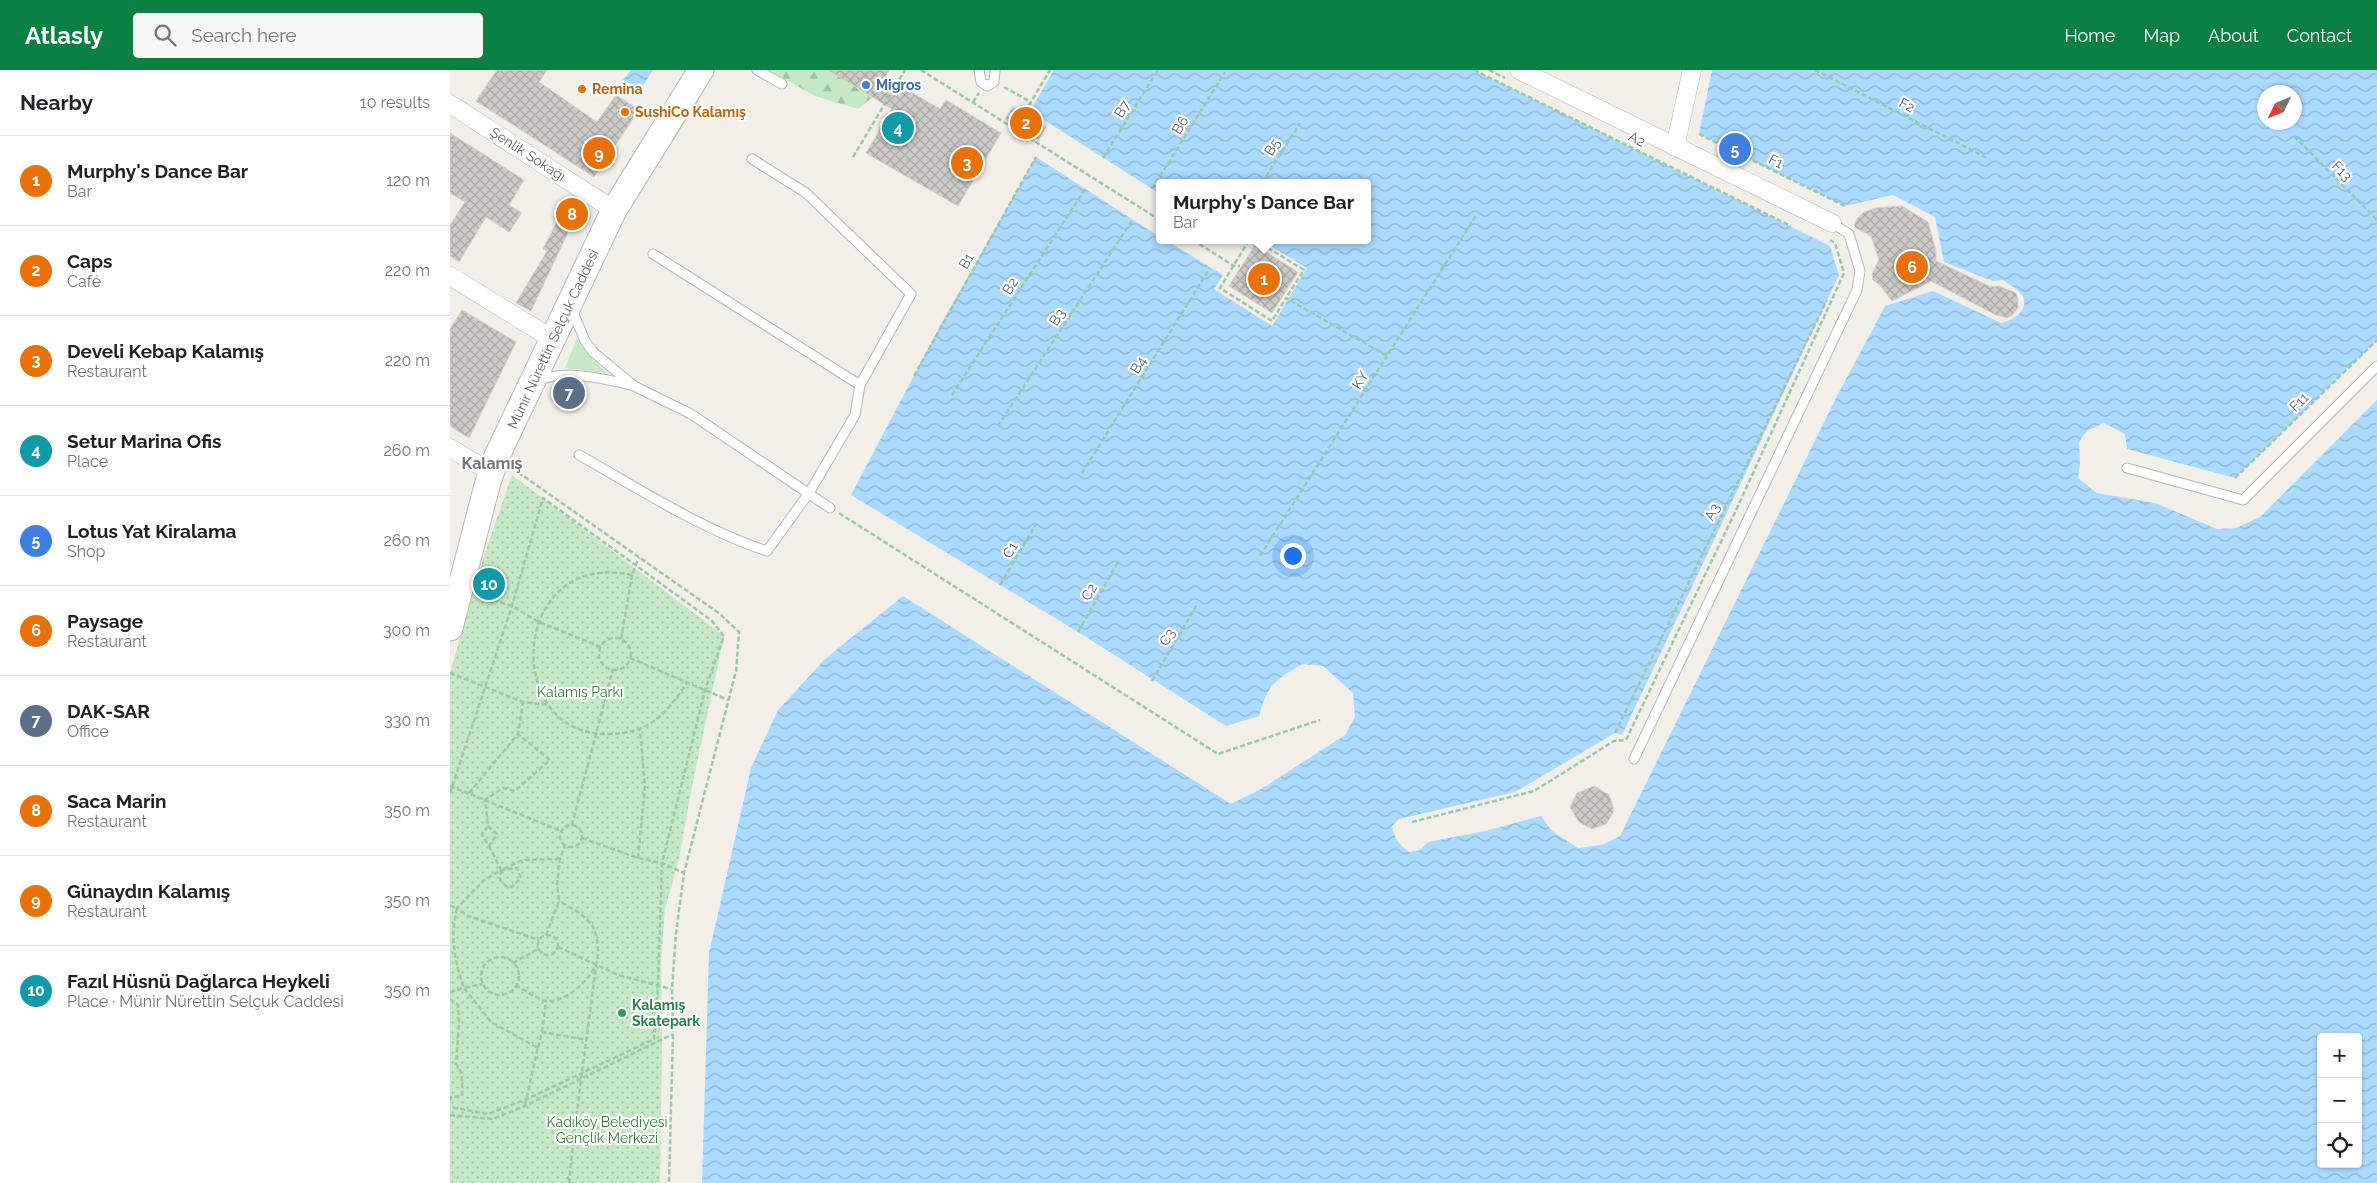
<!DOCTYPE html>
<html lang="en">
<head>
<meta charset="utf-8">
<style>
  body { margin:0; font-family:Raleway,sans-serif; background:#f6f6f6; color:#202124 }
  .controls { position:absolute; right:15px; bottom:15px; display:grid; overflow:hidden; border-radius:5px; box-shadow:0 1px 4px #0004 }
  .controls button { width:45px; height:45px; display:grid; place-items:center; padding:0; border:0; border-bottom:1px solid #e0e0e0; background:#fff; color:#202124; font:25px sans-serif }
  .compass { position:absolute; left:1807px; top:15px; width:45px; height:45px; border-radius:50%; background:#fff; box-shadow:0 1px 4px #0004; rotate:227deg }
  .you { position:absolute; left:842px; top:485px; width:18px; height:18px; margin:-12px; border:4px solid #fff; border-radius:50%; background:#1a73e8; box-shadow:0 0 0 8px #1a73e833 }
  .badge { display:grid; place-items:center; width:32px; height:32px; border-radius:50%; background:#0b8043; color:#fff; font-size:16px; font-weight:700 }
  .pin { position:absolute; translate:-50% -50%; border:2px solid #fff; box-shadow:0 1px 5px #0006 }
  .popup { position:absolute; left:706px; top:109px; width:215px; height:65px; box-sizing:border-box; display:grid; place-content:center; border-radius:5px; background:#fff; filter:drop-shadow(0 1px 4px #0005); font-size:16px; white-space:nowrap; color:#757577 }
  .popup b { font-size:19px; color:#202124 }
  .popup::after { content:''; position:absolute; left:50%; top:100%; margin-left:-10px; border:10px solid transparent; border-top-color:#fff }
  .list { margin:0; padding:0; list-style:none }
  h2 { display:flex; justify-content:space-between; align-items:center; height:65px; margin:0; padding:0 20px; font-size:21px }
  h2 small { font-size:16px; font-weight:400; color:#757577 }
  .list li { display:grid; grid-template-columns:32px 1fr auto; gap:15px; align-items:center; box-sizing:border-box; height:90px; padding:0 20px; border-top:1px solid #e0e0e0 }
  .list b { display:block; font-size:19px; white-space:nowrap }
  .list p { margin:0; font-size:16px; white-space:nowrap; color:#757577 }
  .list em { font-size:16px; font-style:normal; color:#757577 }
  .icon { flex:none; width:28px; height:28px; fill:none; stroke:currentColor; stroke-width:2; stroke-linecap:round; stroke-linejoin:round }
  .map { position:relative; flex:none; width:1927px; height:1113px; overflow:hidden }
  header { display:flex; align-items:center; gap:30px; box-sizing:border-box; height:70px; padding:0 25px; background:#0b8043; color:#fff }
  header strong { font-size:24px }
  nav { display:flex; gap:28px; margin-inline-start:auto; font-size:18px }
  .search { width:350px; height:45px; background:#f6f6f6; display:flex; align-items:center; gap:12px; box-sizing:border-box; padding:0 18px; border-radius:5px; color:#757577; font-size:19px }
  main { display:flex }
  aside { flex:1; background:#fff }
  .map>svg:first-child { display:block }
</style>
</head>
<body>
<header>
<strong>Atlasly</strong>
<div class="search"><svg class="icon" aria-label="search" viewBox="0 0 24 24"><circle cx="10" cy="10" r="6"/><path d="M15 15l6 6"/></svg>Search here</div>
<nav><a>Home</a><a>Map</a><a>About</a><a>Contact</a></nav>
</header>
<main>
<aside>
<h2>Nearby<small>10 results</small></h2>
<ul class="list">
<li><span class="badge" style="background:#e8710a">1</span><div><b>Murphy's Dance Bar</b><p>Bar</p></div><em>120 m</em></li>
<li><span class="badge" style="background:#e8710a">2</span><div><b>Caps</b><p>Café</p></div><em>220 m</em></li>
<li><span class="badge" style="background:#e8710a">3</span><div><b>Develi Kebap Kalamış</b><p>Restaurant</p></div><em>220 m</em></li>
<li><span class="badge" style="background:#0f9aa8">4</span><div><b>Setur Marina Ofis</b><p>Place</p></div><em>260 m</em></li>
<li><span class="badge" style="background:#3f7fe0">5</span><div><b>Lotus Yat Kiralama</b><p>Shop</p></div><em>260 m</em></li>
<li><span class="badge" style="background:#e8710a">6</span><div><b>Paysage</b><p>Restaurant</p></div><em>300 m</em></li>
<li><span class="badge" style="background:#5c6f8a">7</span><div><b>DAK-SAR</b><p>Office</p></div><em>330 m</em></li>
<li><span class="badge" style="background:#e8710a">8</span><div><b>Saca Marin</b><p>Restaurant</p></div><em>350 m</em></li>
<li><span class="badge" style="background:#e8710a">9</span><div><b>Günaydın Kalamış</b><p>Restaurant</p></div><em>350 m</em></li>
<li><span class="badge" style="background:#0f9aa8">10</span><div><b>Fazıl Hüsnü Dağlarca Heykeli</b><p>Place · Münir Nürettin Selçuk Caddesi</p></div><em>350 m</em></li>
</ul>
</aside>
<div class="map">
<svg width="1927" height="1113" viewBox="0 0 1927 1113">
  <defs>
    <pattern id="forest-firs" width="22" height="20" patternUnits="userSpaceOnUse" patternTransform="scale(1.25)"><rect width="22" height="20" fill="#c5e8c5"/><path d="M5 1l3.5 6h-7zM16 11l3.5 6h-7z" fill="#a3c0a4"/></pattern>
    <pattern id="park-dots" width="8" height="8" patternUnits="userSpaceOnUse" patternTransform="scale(1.25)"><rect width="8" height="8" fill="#c5e8c5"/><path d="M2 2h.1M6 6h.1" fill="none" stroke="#a3c0a4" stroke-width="1.8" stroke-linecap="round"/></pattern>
    <pattern id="water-waves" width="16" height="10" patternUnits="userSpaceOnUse" patternTransform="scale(1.25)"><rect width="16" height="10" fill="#aadaff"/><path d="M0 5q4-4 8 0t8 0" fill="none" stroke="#8eb4d2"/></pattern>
    <pattern id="building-cross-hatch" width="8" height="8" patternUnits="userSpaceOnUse" patternTransform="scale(1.25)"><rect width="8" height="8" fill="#cccac5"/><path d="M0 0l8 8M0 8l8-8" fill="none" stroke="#a9a8a4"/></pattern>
  </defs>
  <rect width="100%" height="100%" fill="#f1efe8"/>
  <path fill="#c5e8c5" d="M127,268l10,16 20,19 -42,-5z"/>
  <path fill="url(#forest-firs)" d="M319,0h65l39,27 -15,12 -43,-13z"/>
  <path fill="url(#park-dots)" d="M62,405l212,161 -32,150 -13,73 -14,50 -4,54 1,82 -2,138h-210v-510l34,-117z"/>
  <g fill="url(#water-waves)" fill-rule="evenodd">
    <path d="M181,0h22l-14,21 -16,-11z"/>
    <path d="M604,0h420l356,176 9,29 -217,460 -7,-2 -100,59 -116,27 -7,7c2,12 7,19 17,26l11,-2 8,-8 57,-11 56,-15 11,15 26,17 24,-3 18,-9 216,-438 49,-92 48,-15 68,32c11,-2 30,-13 21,-28 -4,-6 -14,-11 -19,-15l-10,1 -49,-19 -9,-45 -42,-22 -48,11 -146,-72 13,-64h665v270l-142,138 -108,-29 -2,-15 -21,-11 -17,8 -8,11 1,20 -2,16 19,15 58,10 62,26 19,-1 24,-11 117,-117v783h-1675l7,-230 42,-185 27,-58 47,-51 78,-63 328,208 32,-16 82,-53 10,-18 -2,-24 -30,-27 -21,-2c-28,18 -34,19 -43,52l-33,10 -148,-94 -227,-137 89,-169 96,-169 124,80v3h6l57,35 -9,14 58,37 35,-58 -46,-28h107v-57h-208v11l-130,-83zM1844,22v30h-30v-30zM1871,967h37v127h-37z"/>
  </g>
  <g fill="url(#building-cross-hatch)" stroke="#d6d1c6">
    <path d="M47,0h50l-8,12 58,40 19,-27 23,15 -45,67 -118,-76z"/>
    <path d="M378,0h61l-4,7 55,32 6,-9 55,33 -43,73 -92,-53 26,-44z"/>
    <path d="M563,37l33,20 -8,13 -33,-21z"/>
    <path d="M0,63l74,47 -15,25 13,8 -13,19 -23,-15 -27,45 -9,-6v-31l15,-23 -15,-9z"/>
    <path d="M116,134l12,7 -47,100 -15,-8 31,-52 -4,-2z"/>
    <path d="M1452,136l26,16 8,29v10l55,26 8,-1 17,7 2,7v8l-6,7 -4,3 -12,-3 -65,-34 -39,20 -12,-16 -7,-5 -1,-6 7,-14 -8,-24 -17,-9 2,-7 7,-7 12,-5z"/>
    <path d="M805,175l43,27 -26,41 -43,-27z"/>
    <path d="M12,240l54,32 -47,96 -19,-12v-97z"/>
    <path d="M1144,716l15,9 4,12v6l-7,11 -14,5 -13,-7 -9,-15 7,-14z"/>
  </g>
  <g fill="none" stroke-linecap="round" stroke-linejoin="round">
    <g stroke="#b5b8bc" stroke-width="11">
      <g id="lane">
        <path d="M307,0l25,14"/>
        <path d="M529,0l2,12 6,4 7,-4 1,-12"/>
        <path d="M302,89l54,34 105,101 -51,91"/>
        <path d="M122,240l13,31 8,11 41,34 57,28 139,94"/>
        <path d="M88,310c31,-10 62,-2 93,5"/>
        <path d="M129,385c61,34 121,74 188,96l42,-58 46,-78 5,-30 -207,-131"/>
        <path d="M1677,398l116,32 134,-134"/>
        <path d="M1184,689l223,-469 3,-19 -11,-37 -17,-11"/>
      </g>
    </g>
    <g stroke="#b5b8bc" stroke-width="19">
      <g id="street">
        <path d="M1069,0l313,153"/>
        <path d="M0,34l156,101"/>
        <path d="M1225,77l17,-77"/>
        <path d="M0,206l91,56"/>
        <path d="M0,378l30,18"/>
      </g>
    </g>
    <g stroke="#b6babf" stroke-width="27">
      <path id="secondary" d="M0,558l38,-146 9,-26 117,-246 87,-140"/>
    </g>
    <g stroke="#9cc7a9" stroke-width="2.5" stroke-dasharray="5 2.5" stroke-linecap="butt">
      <path d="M471,0l239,150"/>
      <path d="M1024,0l317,156"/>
      <path d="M1039,0l16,8"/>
      <path d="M1365,0l174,89"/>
      <path d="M554,17l27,15"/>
      <path d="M523,32l6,-9"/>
      <path d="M575,42l25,-42"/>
      <path d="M1249,64l146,72"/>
      <path d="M1844,66l83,84"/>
      <path d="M403,87l52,-87"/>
      <path d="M653,88l55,-88"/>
      <path d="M812,113l38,-60"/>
      <path d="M702,119l73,-117"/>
      <path d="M743,170l41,26h6"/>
      <path d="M799,170l-29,48 52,33 14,-23 101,58"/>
      <path d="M805,170l49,30 -18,28"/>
      <path d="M464,306l122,-219"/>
      <path d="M502,325l133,-206"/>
      <path d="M548,356l135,-207"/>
      <path d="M62,398l208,146 19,18 -3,39 -52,202 -8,60 -4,56 1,45 -4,149"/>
      <path d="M632,403l128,-205"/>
      <path d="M1785,408l142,-138"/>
      <path d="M389,443l379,241 102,-34"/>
      <path d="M810,486l217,-342"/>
      <path d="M182,505c-122,-27 -132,162 -23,159 41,-1 56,-19 78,-51"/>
      <path d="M550,515l36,-61"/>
      <path d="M29,525l33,11 27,16 62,25"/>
      <path d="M628,562l40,-70"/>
      <circle cx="165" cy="584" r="16"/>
      <path d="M171,569l11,-64 7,-18"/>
      <path d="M180,588l98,42"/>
      <path d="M0,603l73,29 25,3"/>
      <path d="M702,611l46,-78"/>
      <path d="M1165,663l212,-433"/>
      <path d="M0,716l111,45"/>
      <path d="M0,723l62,-187 31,-108 168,122 13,16 -19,54 -43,173 -4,124 -4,52 -127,60 -39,15 -38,-7"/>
      <path d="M19,723l49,-59 5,-32"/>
      <path d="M962,752l122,-31 80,-50 12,-1 112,-234 106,-233 -9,-30 -5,-3"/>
      <path d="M122,755l41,-156"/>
      <circle cx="121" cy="766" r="11"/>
      <path d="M38,756l9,8 -8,12 -7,-11 6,-9 -3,-26 18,-12 12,3 35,-31 -32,-26"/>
      <path d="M132,768l56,20 24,5 22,10"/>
      <path d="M39,776l12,24 -18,11 -26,27 11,8 71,24"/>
      <path d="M188,788l7,-72 -5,-56"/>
      <path d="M51,800l-1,10 6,6 6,1 9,-9 -4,-10 -16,2 22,-10 37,-1"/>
      <path d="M0,836l7,2c-7,29 -3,52 7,80l18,-4"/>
      <circle cx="98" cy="875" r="10"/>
      <path d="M96,865l13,-34 -2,-17 3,-25 5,-14"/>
      <path d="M108,877l60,28 53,14"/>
      <circle cx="50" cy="906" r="19"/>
      <path d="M63,893l25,-14"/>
      <path d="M66,915c9,5 22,15 31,16 19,1 40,-19 48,-34 5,-9 3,-28 -1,-38 -6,-13 -23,-21 -35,-28"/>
      <path d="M0,922l14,-4 27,34 47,26 4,-16 45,8"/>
      <path d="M0,929l8,6 1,19 -3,40c8,9 6,20 6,32l-11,1 -1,4"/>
      <path d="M92,962l4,-31"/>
      <path d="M75,1035l13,-58"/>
      <path d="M0,1045l43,4 32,-13 148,-72"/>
      <path d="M119,1113c7,-73 18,-145 27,-217"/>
    </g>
    <use href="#lane" stroke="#fff" stroke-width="9"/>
    <use href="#street" stroke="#fff" stroke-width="18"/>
    <use href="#secondary" stroke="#fff" stroke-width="25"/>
  </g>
  <circle fill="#3f7fe0" stroke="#fff" stroke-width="2" cx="416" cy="15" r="5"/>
  <g fill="#e8710a" stroke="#fff" stroke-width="2">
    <circle cx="132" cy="19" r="5"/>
    <circle cx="175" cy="42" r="5"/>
  </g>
  <circle fill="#2e9e5b" stroke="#fff" stroke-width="2" cx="172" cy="943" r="5"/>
  <g text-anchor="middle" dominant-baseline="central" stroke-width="4.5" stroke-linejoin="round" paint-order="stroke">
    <g font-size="14" font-weight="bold" fill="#366cbe" stroke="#fff" text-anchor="start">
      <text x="426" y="15">Migros</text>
    </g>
    <g font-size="14" font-weight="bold" fill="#c56008" stroke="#fff" text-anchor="start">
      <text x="142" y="19">Remina</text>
      <text x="185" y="42">SushiCo Kalamış</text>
    </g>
    <g font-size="14" fill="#5f6368" stroke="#fff">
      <text transform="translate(1457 35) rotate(27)">F2</text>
      <text transform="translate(672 39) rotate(-58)">B7</text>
      <text transform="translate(730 55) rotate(-58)">B6</text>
      <text transform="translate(1187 69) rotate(26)">A2</text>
      <text transform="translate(822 77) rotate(-58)">B5</text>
      <text transform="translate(78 84) rotate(33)">Şenlik Sokağı</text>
      <text transform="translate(1326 91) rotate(26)">F1</text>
      <text transform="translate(1892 101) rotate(46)">F13</text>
      <text transform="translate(516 191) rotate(-61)">B1</text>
      <text transform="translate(560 216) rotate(-57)">B2</text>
      <text transform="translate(607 247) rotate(-57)">B3</text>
      <text transform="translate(103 269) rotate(-65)">Münir Nürettin Selçuk Caddesi</text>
      <text transform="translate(688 295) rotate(-58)">B4</text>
      <text transform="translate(910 310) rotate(-58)">KY</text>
      <text transform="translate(1849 332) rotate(-44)">F11</text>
      <text transform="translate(1262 442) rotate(-64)">A3</text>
      <text transform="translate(560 480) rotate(-59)">C1</text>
      <text transform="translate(639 522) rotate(-60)">C2</text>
      <text transform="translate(717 567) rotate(-59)">C3</text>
    </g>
    <g font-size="14" fill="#348238" stroke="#fff">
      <text x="130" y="622">Kalamış Parkı</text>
      <text x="157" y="1052">Kadıköy Belediyesi<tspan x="157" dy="16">Gençlik Merkezi</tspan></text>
    </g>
    <g font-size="14" font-weight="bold" fill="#27864d" stroke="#fff" text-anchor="start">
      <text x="182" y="935">Kalamış<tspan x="182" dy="16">Skatepark</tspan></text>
    </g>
    <g font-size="16" font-weight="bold" fill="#70757a" stroke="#fff">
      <text x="42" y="393">Kalamış</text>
    </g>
  </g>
</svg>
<div class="controls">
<button>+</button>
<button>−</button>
<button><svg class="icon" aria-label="locate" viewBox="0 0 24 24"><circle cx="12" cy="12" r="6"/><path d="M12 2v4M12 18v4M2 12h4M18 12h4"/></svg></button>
</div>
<svg class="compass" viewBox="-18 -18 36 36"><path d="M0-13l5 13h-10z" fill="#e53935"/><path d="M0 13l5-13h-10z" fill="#757577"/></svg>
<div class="you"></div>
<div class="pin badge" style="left:814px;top:209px;background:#e8710a">1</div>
<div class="popup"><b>Murphy's Dance Bar</b>Bar</div>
<div class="pin badge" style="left:576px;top:53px;background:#e8710a">2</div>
<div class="pin badge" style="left:517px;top:93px;background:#e8710a">3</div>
<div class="pin badge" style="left:448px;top:58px;background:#0f9aa8">4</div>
<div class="pin badge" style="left:1285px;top:79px;background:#3f7fe0">5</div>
<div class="pin badge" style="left:1462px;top:197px;background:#e8710a">6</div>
<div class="pin badge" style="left:119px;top:323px;background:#5c6f8a">7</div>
<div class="pin badge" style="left:122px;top:144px;background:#e8710a">8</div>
<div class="pin badge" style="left:149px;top:83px;background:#e8710a">9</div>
<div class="pin badge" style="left:39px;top:514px;background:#0f9aa8">10</div>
</div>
</main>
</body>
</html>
